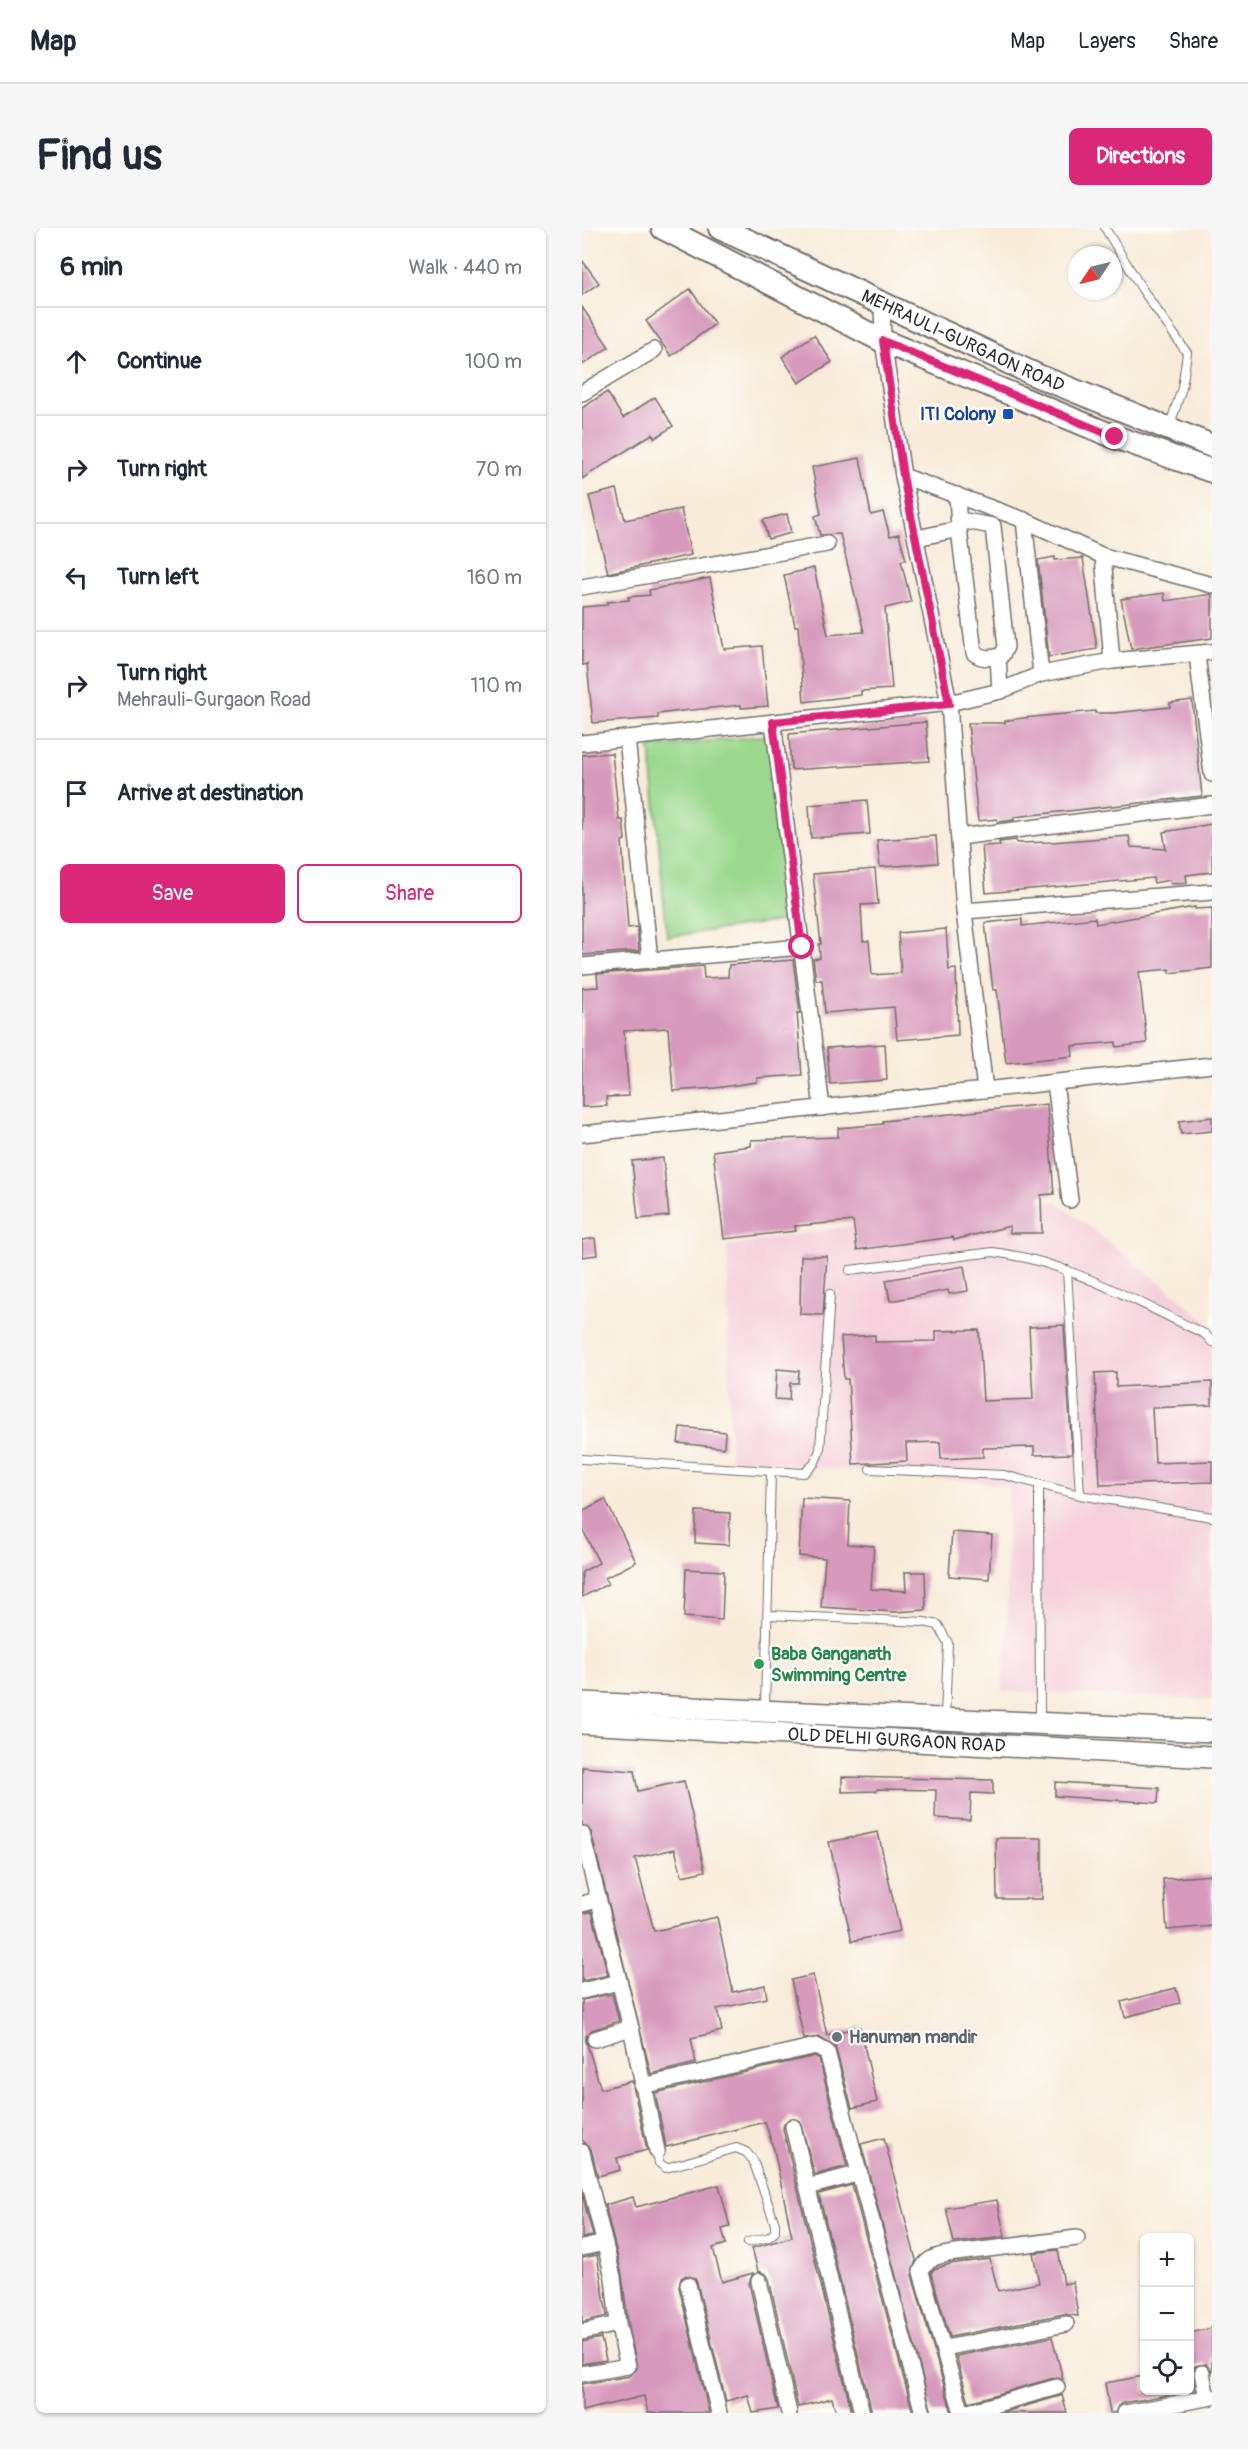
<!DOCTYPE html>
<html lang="en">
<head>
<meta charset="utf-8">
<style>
  body { margin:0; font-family:Pangolin,sans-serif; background:#f6f6f7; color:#1f2937 }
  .controls { position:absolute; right:18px; bottom:18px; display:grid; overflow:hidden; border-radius:9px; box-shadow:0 2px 4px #0004 }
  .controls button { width:54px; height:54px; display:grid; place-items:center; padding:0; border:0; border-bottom:2px solid #e0e1e3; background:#fff; color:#1f2937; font:30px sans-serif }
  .compass { position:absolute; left:486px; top:18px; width:54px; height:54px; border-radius:50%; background:#fff; box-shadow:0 2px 4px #0004; rotate:235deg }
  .stop { position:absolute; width:18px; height:18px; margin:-14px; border:4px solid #db2777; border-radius:50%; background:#fff }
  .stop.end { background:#db2777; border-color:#fff; box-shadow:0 2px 6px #0008 }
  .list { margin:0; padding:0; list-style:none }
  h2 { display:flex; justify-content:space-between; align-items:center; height:78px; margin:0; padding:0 24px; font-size:26px }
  h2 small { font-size:20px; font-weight:400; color:#747a83 }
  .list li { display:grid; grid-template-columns:39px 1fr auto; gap:18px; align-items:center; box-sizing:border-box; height:108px; padding:0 24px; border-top:2px solid #e0e1e3 }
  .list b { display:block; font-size:22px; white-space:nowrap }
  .list p { margin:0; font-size:20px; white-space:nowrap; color:#747a83 }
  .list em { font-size:20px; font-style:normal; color:#747a83 }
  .actions { display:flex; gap:12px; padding:18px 24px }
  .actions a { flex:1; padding:14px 0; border:2px solid #db2777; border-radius:9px; text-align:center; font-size:21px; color:#db2777 }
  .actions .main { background:#db2777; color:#fff }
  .icon { flex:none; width:33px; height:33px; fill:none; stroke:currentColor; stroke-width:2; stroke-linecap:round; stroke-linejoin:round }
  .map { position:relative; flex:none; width:630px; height:2185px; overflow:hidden; border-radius:9px }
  header { display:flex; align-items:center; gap:36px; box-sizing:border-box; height:84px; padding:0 30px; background:#fff; border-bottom:2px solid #e0e1e3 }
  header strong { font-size:28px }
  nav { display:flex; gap:33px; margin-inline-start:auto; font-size:21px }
  .intro { display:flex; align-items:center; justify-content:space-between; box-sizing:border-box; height:144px; padding:0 36px }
  h1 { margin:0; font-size:42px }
  .button { padding:15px 27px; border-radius:9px; background:#db2777; color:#fff; font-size:21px; font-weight:700 }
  main { display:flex; gap:36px; padding:0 36px }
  aside { flex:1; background:#fff; border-radius:9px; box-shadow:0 2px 4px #0004 }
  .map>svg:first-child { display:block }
</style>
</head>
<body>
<header>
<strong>Map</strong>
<nav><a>Map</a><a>Layers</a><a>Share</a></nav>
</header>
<div class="intro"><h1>Find us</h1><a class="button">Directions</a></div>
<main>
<aside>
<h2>6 min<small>Walk · 440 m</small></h2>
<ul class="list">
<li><svg class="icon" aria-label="ahead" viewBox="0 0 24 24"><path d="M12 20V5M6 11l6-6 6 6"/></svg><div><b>Continue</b></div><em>100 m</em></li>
<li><svg class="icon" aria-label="right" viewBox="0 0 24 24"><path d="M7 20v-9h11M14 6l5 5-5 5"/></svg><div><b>Turn right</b></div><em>70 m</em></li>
<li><svg class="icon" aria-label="left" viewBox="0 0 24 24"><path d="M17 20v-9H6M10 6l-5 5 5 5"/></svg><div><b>Turn left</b></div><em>160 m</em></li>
<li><svg class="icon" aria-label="right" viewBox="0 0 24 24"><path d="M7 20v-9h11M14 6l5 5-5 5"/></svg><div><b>Turn right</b><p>Mehrauli-Gurgaon Road</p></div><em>110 m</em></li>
<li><svg class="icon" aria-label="arrive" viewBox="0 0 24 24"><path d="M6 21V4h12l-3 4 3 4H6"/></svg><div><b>Arrive at destination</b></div></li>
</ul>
<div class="actions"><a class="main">Save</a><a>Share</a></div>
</aside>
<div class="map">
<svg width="630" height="2185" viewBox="0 0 630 2185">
  <rect width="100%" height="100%" fill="#fdfcf7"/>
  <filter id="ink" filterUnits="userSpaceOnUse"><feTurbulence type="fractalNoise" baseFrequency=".0167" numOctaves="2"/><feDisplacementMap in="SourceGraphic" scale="12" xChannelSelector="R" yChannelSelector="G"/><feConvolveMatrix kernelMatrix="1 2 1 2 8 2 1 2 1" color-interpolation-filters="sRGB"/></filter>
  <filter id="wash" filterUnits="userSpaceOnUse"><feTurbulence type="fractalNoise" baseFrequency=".008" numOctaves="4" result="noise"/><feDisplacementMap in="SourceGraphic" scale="24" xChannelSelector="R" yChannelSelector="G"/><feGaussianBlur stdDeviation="1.35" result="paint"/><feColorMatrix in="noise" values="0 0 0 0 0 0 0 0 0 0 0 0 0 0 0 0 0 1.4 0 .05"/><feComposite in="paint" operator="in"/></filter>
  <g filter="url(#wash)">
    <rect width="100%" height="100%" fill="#f8ebd9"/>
    <path fill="#f5cfdb" d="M474,973l126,99 30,28v372l-210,-9 5,-57 1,-149 -278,-26 -3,-213 162,-26z"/>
    <path fill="#9ad88d" stroke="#62825c" stroke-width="1.5" d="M189,507l17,185 -121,17 -17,-190z"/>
    <g id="blocks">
      <g fill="#d799bc">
        <path d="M0,32l17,23 -17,12z"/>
        <path d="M108,61l25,35 -44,32 -25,-35z"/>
        <path d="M0,79l27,40 -27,18z"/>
        <path d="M232,107l18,27 -33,21 -17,-26z"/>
        <path d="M25,164l16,26 32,-21 18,29 -18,12 -3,-4 -70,45v-71z"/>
        <path d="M278,230l11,57 12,-3 7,24 9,-2 7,26 -5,1 10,41 -26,6 7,81 -31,2v4l-57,7 -6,-76h-3l-11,-51 30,-7 14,67 36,-3 -24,-98 -20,1 -5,-19 6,-2 -9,-47z"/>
        <path d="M35,261l8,31 56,-11 10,46 -83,18 -19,-77z"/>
        <path d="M205,286l4,19 -23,6 -5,-19z"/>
        <path d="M473,329v3l28,-2 14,91 -48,8 -11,-97z"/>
        <path d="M128,350l14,71 38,-3 6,60 -27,2v-3l-59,6 -24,3v4l-65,5 -6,-59 -5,1v-58l25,-2v-3l22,-2 -1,-3 22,-2 -1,-5z"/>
        <path d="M582,365l1,8 47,-7v44l-81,11 -10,-50z"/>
        <path d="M610,472l10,96 -188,21v3l-16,2 -1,-3 -19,2 -10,-98h37v-2l18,-3 72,-7v2h19l56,-6v-4z"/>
        <path d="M344,494l3,39 -138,9 -2,-36z"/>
        <path d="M30,525l7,67h4l2,20 -3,1 6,87 9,-1 2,24 -57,4v-200z"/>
        <path d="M285,572l3,34 -59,4 -2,-33z"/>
        <path d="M630,596v48l-26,3 1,8 -16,1 -1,-4 -16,3 -1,-5 -167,15 -4,-47 18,-1 -1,-3 17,-2 1,3 35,-1 77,-6 2,11 35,2 -3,-17z"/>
        <path d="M354,608l2,27 -58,4 -3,-27z"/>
        <path d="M293,641l3,35 -17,1 2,36h6l3,34 29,-2 -3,-40 48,-4 3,41 7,-1 2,66 -61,5 -3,-33 -69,6 -3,-33h-6l-3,-21 7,-1 -1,-14h2l-8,-70z"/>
        <path d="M613,679v2l17,-1v60l-42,5v-4l-31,3 8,71 -31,4v-5l-44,4 1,10 -67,7 -9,-73h-4l-8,-67 37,-4v7l73,-8 1,6z"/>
        <path d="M211,732l7,53h-3l5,62 -45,3v4l-42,6 -42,3 -5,-63 -44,3 5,65 -23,1 1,9 -25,1v-119l16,-1 -1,-13 106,-8 1,12 24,-1 1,-12z"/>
        <path d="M303,816l2,36 -57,4 -3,-36z"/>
        <path d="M465,876l7,90 -13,1 1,38h-32v-7l-56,14 -1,-3 -96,13 -4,-29 -58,5 1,5 -72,8 -11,-88 38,-5v-6l87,-3v-9l45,-4v-3z"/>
        <path d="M630,889v14l-31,3 -2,-13z"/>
        <path d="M81,930l6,58 -31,3 -6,-58z"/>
        <path d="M13,1010l2,17 -15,2v-17z"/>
        <path d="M219,1028h26l-4,59 -23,-1z"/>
        <path d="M382,1038l4,25 -19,3 -1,-4 -58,11 -4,-21z"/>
        <path d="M482,1097l8,129 -38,1v-8l-51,1v9l-42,2 -1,-17 -34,1 1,18 -54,3 -5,-85h-4l-3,-42 34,-2v7l61,-1v-10l43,-1 4,71 50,-2 -4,-72z"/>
        <path d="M195,1141l22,2 -1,12h-8l-1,17 -14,-1z"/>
        <path d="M534,1144v15l96,-5v23l-60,3 3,55 57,-2v21l-112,3 -5,-112z"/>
        <path d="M98,1199l45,5 -1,16 -46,-5z"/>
        <path d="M220,1270l48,3 -2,43 26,2 -3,43 35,2 -1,-19h20l1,38 -32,2 -73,-5 4,-49 -26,-2z"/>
        <path d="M23,1271l31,63 -31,16 3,6 -26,13v-25l17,-9 -17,-35v-17z"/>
        <path d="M114,1283l34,2 -1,32 -34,-2z"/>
        <path d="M370,1304l40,3 -3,44 -40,-3z"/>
        <path d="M104,1341l38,2 -2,49 -38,-3z"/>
        <path d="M0,1539l52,4 4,20 46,-10 21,90 -23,5 -7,-27 -40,9 19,73 63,-14 16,75 32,-7 2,13 -50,11 5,22 -31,7 5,25 -45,11 -60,-242 -9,-7z"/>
        <path d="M260,1549l151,3v14l-22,-1 -1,27 -35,-2 1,-28 -59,-1v2l-35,1z"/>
        <path d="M473,1554l104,6 -1,15 -103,-7z"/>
        <path d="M296,1604l22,99 -48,10 -23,-99z"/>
        <path d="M414,1610h46v61h-45z"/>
        <path d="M630,1647v51l-45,4 -4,-51z"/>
        <path d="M10,1684l16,63 -26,6v-68z"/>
        <path d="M231,1747l14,60 33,-8 17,75 -25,6 -17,-62 -15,-9 -16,2 -13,-59z"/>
        <path d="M594,1760l4,15 -55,14 -4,-15z"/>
        <path d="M30,1766l7,27 -27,9 -6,6v5l15,48 31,-8 15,69 -30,8 3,12 -22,6 -7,-27 -9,-9v-140z"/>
        <path d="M233,1828l4,3 28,107 -32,9 -15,-54 -10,-3 -6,6 -1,5 69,284h-16l-4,-15 -34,9 -29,-128 -3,-5 -8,-3 -6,-23 40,-11 -18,-87 -9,-28 -99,25 -11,-54z"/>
        <path d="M302,1910l32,122 -4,15 40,138h-20l-71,-269z"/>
        <path d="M137,1957l11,42 -8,2 4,15 -13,4 9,34 31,-9 -4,10 29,126 -25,4 -5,-18 -22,6 -29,-118 -2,-5 -9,-3 -5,3 -2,9 30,126h-61l-4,-17 -62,15v-27l48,-8 7,-8 -9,-46 -6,-47 -17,-70 28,-8 3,10z"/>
        <path d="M270,1957l61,228h-41l-53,-219z"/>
        <path d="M0,1965l11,43 -11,2z"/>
        <path d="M415,1972l8,37 -51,6 -8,-35z"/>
        <path d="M476,2022l6,34 9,-2 5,34 -14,-2 -114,23 -19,-64 3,-4 16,-5 40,-5 8,32 41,-8 -6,-30z"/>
        <path d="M15,2027l10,61 -25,6v-64z"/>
        <path d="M630,2100v45l-6,-9 -11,2 -3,8 3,16 -72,13 -5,3 -3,7h-5l-5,-30 39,-7v15h46v-58z"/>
        <path d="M470,2109l11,42 -9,-1 -85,24 -13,-46z"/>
        <path d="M19,2110l5,22 -24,4v-22z"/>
        <path d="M480,2167l5,18h-66l59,-17z"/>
      </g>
    </g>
  </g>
  <g filter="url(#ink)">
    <use href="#blocks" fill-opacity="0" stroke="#736e68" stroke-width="1.5"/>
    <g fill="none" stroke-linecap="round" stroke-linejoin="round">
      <g stroke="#736e68" stroke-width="10">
        <g id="service">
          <path d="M523,0l37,61 45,64 -5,35 -13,40"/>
          <path d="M268,1042l143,-18c75,9 143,50 212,82l7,8"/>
          <path d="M485,1042l13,225"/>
          <path d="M0,1231l222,14 10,-9 6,-14 10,-156"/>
          <path d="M288,1241l134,6 76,20 132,22"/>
          <path d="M457,1258l1,235"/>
          <path d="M187,1387l155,7 14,3 10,18 -3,74"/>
          <path d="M183,1480l6,-235"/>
          <path d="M75,1923l2,12 7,5 70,-20 10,4 7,8 22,64v8l-6,5 -21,5"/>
        </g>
      </g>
      <g stroke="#736e68" stroke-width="18">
        <g id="minor">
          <path d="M300,77l1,36 20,135 46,227 15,208 21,179"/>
          <path d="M0,165l72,-43"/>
          <path d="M321,248l121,44 79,36 109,29"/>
          <path d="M377,292l34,6 13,121 -4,8c-9,4 -21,4 -28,-2l-15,-124"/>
          <path d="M442,292l17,154"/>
          <path d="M335,310l42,-9 -2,-34"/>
          <path d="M521,328l9,105"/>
          <path d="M0,359l245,-43"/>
          <path d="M615,427l15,119"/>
          <path d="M416,429l2,34"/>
          <path d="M191,494l49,386"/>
          <path d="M45,510l23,222"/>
          <path d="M0,515l367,-40 51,-12 41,-17 71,-13 100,-9"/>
          <path d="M377,609l253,-32"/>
          <path d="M382,683l248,-19"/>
          <path d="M0,738l220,-19"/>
          <path d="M473,854l15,118"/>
          <path d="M0,906l630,-69"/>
          <path d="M0,1606l49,194 26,123"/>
          <path d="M0,1676l15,-4"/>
          <path d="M0,1763l37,-9"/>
          <path d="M13,1811l36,-11"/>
          <path d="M60,1858l174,-40 11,6 96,361"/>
          <path d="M211,1899l69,286"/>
          <path d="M0,1924l31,125 5,47 10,42 -46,8"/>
          <path d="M226,1959l52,-14"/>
          <path d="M0,2020l23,-5"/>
          <path d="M177,2053l30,132"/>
          <path d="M106,2057l31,128"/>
          <path d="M0,2104l36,-8"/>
          <path d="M363,2120l121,-24"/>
          <path d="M620,2145l5,25"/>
          <path d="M380,2185l-41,-141c5,-14 14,-15 27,-18l129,-16"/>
          <path d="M383,2185l92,-26"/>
          <path d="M543,2185l87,-16"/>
        </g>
      </g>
      <g stroke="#736e68" stroke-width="24">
        <g id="secondary">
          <path d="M0,1475l630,28"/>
          <path id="s1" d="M0,1495l630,34"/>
        </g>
      </g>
      <g stroke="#736e68" stroke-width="26">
        <g id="primary">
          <path d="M81,0l220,113 232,96 97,34"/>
          <path id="s2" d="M138,0l318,148 174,70"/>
        </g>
      </g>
      <use href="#service" stroke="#fff" stroke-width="8"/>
      <use href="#minor" stroke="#fff" stroke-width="15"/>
      <use href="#secondary" stroke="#fff" stroke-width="21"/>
      <use href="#primary" stroke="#fff" stroke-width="22"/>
    </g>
  </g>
  <g fill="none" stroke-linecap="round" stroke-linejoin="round" filter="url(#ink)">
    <path stroke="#db2777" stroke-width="8" d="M220,719l-29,-225 176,-18 -46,-228 -20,-135 232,96"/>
  </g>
  <rect fill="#1a4fb4" stroke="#fdfcf7" stroke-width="2" x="420" y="180" width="12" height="12" rx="3"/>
  <circle fill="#2e9e5b" stroke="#fdfcf7" stroke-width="2" cx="177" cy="1436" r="6"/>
  <circle fill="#6b7280" stroke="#fdfcf7" stroke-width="2" cx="255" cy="1809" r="6"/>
  <g text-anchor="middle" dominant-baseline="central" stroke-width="4.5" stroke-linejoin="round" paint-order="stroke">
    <g font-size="18" fill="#2b2b2b" stroke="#fdfcf7">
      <text stroke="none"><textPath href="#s2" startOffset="268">MEHRAULI-GURGAON ROAD</textPath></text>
      <text stroke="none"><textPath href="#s1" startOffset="315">OLD DELHI GURGAON ROAD</textPath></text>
    </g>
    <g font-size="18" font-weight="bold" fill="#164399" stroke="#fdfcf7" text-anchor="end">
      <text x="414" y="186">ITI Colony</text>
    </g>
    <g font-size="18" font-weight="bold" fill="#27864d" stroke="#fdfcf7" text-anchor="start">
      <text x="189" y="1426">Baba Ganganath<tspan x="189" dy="21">Swimming Centre</tspan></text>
    </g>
    <g font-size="18" font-weight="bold" fill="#5b616d" stroke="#fdfcf7" text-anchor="start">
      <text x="267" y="1809">Hanuman mandir</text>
    </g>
  </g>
</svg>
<div class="controls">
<button>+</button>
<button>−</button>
<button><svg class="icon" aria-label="locate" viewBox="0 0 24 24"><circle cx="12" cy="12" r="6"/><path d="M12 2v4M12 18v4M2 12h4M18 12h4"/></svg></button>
</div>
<svg class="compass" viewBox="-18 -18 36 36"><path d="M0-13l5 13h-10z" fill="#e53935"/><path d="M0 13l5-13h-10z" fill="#747a83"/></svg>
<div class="stop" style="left:220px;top:719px"></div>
<div class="stop end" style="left:533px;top:209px"></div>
</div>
</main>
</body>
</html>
